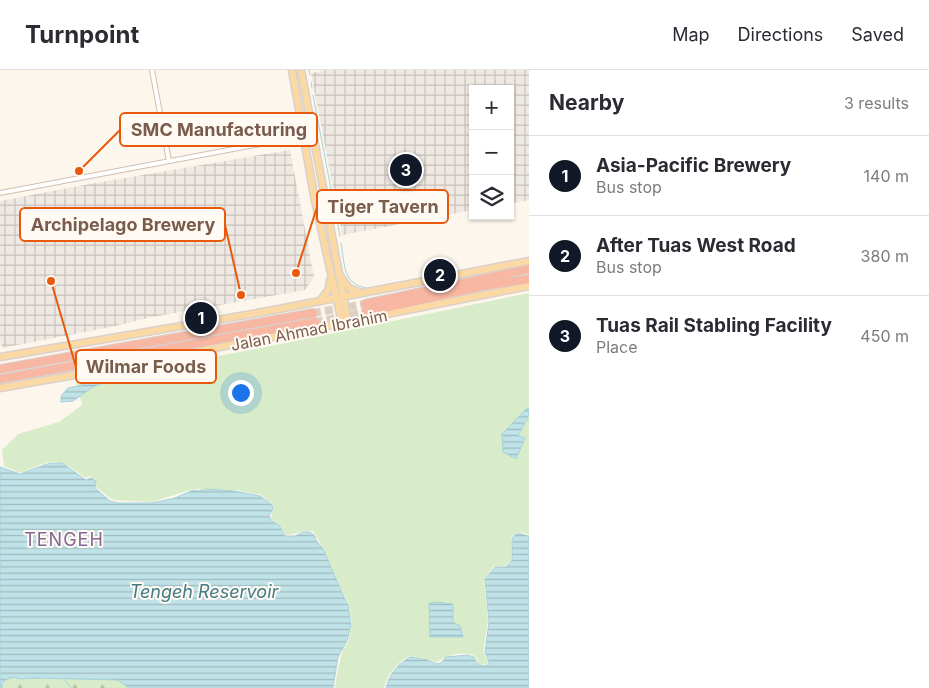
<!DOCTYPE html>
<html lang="en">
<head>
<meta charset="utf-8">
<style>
  body { margin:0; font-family:Inter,sans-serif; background:#f2f2f3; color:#2b2b33 }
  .controls { position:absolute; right:15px; top:15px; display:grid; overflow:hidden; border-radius:0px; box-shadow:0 1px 4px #0004 }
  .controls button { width:45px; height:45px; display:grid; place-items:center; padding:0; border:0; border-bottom:1px solid #e1e1e2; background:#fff; color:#2b2b33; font:25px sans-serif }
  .you { position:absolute; left:240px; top:322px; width:18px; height:18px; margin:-12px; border:4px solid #fff; border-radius:50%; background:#1a73e8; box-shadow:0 0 0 8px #1a73e833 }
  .badge { display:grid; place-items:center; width:32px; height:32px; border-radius:50%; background:#111827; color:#fff; font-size:16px; font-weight:700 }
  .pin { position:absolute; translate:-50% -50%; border:2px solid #fff; box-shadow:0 1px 5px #0006 }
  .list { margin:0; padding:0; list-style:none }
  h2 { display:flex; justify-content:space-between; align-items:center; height:65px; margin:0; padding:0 20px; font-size:21px }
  h2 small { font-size:16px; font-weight:400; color:#7c7c81 }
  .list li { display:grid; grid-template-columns:32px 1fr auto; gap:15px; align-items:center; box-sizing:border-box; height:80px; padding:0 20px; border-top:1px solid #e1e1e2 }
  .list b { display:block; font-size:19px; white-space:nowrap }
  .list p { margin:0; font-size:16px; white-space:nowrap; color:#7c7c81 }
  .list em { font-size:16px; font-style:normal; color:#7c7c81 }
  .icon { flex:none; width:28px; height:28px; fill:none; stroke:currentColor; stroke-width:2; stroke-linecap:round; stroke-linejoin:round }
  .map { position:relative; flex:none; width:529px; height:618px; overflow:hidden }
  header { display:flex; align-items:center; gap:30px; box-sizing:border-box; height:70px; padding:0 25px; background:#fff; border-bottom:1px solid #e1e1e2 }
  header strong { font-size:24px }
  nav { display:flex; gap:28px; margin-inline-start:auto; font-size:18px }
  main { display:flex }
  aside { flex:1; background:#fff }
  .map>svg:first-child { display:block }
</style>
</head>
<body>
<header>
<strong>Turnpoint</strong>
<nav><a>Map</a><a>Directions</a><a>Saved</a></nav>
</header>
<main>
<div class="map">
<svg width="529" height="618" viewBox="0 0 529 618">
  <defs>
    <pattern id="industrial-grid" width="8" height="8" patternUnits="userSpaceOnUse" patternTransform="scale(1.25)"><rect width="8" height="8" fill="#efe9e4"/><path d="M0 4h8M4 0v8" fill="none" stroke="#c7c0bb"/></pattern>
    <pattern id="forest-firs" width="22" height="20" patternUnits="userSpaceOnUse" patternTransform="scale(1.25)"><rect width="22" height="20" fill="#d8ecc9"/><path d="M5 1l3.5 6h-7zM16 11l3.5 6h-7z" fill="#b4c2a5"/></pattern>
    <pattern id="water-rules" width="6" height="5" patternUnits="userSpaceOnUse" patternTransform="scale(1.25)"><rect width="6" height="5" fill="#bfe3e8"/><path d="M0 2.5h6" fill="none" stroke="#a0bbbe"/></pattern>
  </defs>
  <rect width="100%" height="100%" fill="#fdf6ec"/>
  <g fill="url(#industrial-grid)">
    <path d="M325,0h204v130l-19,4v-115h-37v121l-131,25 -31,-162z"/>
    <path d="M290,80l24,127 -9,13 -153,27 -41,10 -109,21 -2,-9v-138l84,-16z"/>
  </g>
  <path fill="#d8ecc9" d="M529,223v241l-12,-2 -6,5v23l-6,6h-11l-10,14 4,41 -5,30 5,11 -2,3 -7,-1 -4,-8c-13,-5 -28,-2 -39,7l-4,-3h-8l-15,-4c-13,8 -21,17 -25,32h-49l3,-20 5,-18 5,-7 4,-22 -5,-20 -29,-62 -5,-8c-10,-1 -17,3 -27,4l-5,-9 -10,-7v-2l3,-11 -13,-11 -24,-5 -44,-1 -41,13 -39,-2 -17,-13v-7l-6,-4 -4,2c-32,-22 -29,-20 -65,-5l-17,-7 -2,-16 16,-16 41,-12 23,-17 -6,-24 61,-10 119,-22z"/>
  <path fill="url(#forest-firs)" d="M13,607l7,2 15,-1 83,2 11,8h-127v-4l3,-4z"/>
  <g fill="url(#water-rules)" stroke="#a5d3da">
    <path d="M115,305v3l-22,9 -20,14 -12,1v-6l7,-8 14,-3v-4l9,-1 2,4 15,-4 -1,-3z"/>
    <path d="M527,338l2,1v6l-11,21 7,2 -9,21 -13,-7 -1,-18z"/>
    <path d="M50,393h12l24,17 5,-2 5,3 -1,7 15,13 8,2h34l23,-5 18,-8 5,1 9,-2 28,2 25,5 12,9 1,4 -4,7 2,4 9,6 5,10h10l8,-4h7l5,4 1,4 7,9 25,57 3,18 -4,17 -9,16 -5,31h-204l-11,-8 -83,-2 -15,1 -7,-2 -8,3 -3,4v4h-2v-221l20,7z"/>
    <path d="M517,463l12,3v152h-143c4,-15 11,-23 24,-31 8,2 20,2 26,7l5,-1 5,-6 21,-2 7,2c3,7 5,9 13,9l2,-4 -4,-10 4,-30 -4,-43 10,-12h11l6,-7v-22z"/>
    <path d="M436,532l17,2v18l7,4 3,11h-33l-1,-34z"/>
  </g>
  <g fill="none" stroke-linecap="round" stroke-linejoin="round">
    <g stroke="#a5d3da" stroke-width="1">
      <path d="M309,0l1,5"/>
      <path d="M311,12l1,6"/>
      <path d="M313,25l27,141"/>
      <path d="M341,173c4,21 1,41 26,45"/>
      <path d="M64,609l7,9"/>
    </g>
    <g stroke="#dcd0c4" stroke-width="8" stroke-dasharray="8 4" stroke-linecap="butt">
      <path d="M313,243l52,-9"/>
      <path d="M315,252l51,-10"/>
    </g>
    <g stroke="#d1beb0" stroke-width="6">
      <g id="street">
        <path d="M152,0l17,91"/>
        <path d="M0,123l313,-59"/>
      </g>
    </g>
    <g stroke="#dad1cd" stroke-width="9">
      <g id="primary">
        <path d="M292,0l22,126 28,127"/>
        <path d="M301,0l47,252"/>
        <path d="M341,207l8,11 10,4"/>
        <path d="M320,231l9,-12 1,-9"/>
        <path d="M0,287l263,-45 266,-51"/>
        <path d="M0,318l114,-20 415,-82"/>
      </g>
    </g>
    <g stroke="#dad1cd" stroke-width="10">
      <g id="highway">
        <path d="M365,234l164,-35"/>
        <path d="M366,242l117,-26 46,-7"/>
        <path d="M0,299l313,-56"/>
        <path d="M0,309l315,-57"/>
      </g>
    </g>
    <use href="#street" stroke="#fff" stroke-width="4"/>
    <use href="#primary" stroke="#fbd9a5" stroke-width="6"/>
    <use href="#highway" stroke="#f7b7a3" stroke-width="8"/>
  </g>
  <g text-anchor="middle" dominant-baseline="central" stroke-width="4" stroke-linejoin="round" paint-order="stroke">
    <g font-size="16" fill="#7a5c4d" stroke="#fffaf3">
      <text transform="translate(309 260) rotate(-11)">Jalan Ahmad Ibrahim</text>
    </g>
    <g font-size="18" letter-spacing="1" fill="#846695" stroke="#fffaf3">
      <text x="64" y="469">TENGEH</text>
    </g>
    <g font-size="18" font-style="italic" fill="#437c86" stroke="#fffaf3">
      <text x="204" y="521">Tengeh Reservoir</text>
    </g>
  </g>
  <path fill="none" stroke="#e8590c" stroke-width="2" d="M79 101L120 60M296 203L317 137M241 225L225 155M51 211L76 297"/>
  <g fill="#e8590c" stroke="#fffaf3" stroke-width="2">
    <circle cx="79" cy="101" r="5"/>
    <circle cx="296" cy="203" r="5"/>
    <circle cx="241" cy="225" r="5"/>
    <circle cx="51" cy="211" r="5"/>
  </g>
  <g fill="#fffaf3" stroke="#e8590c" stroke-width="2">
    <rect x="120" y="43" width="197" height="33" rx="5"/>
    <rect x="317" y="120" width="131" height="33" rx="5"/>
    <rect x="20" y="138" width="205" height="33" rx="5"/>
    <rect x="76" y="280" width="140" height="33" rx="5"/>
  </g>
  <g font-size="18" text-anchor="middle" font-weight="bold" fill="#7a5c4d">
    <text x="219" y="66">SMC Manufacturing</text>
    <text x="383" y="143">Tiger Tavern</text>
    <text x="123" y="161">Archipelago Brewery</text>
    <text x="146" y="303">Wilmar Foods</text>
  </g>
</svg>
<div class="controls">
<button>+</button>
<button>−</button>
<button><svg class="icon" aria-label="layers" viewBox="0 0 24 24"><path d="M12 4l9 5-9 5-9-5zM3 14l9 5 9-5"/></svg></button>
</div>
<div class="you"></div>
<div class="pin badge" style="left:201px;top:248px">1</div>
<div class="pin badge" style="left:440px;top:205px">2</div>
<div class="pin badge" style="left:406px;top:100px">3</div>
</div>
<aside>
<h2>Nearby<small>3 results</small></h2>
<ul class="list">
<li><span class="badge">1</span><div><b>Asia-Pacific Brewery</b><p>Bus stop</p></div><em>140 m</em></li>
<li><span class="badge">2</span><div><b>After Tuas West Road</b><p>Bus stop</p></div><em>380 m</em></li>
<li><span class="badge">3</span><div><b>Tuas Rail Stabling Facility</b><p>Place</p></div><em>450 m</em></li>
</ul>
</aside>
</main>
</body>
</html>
